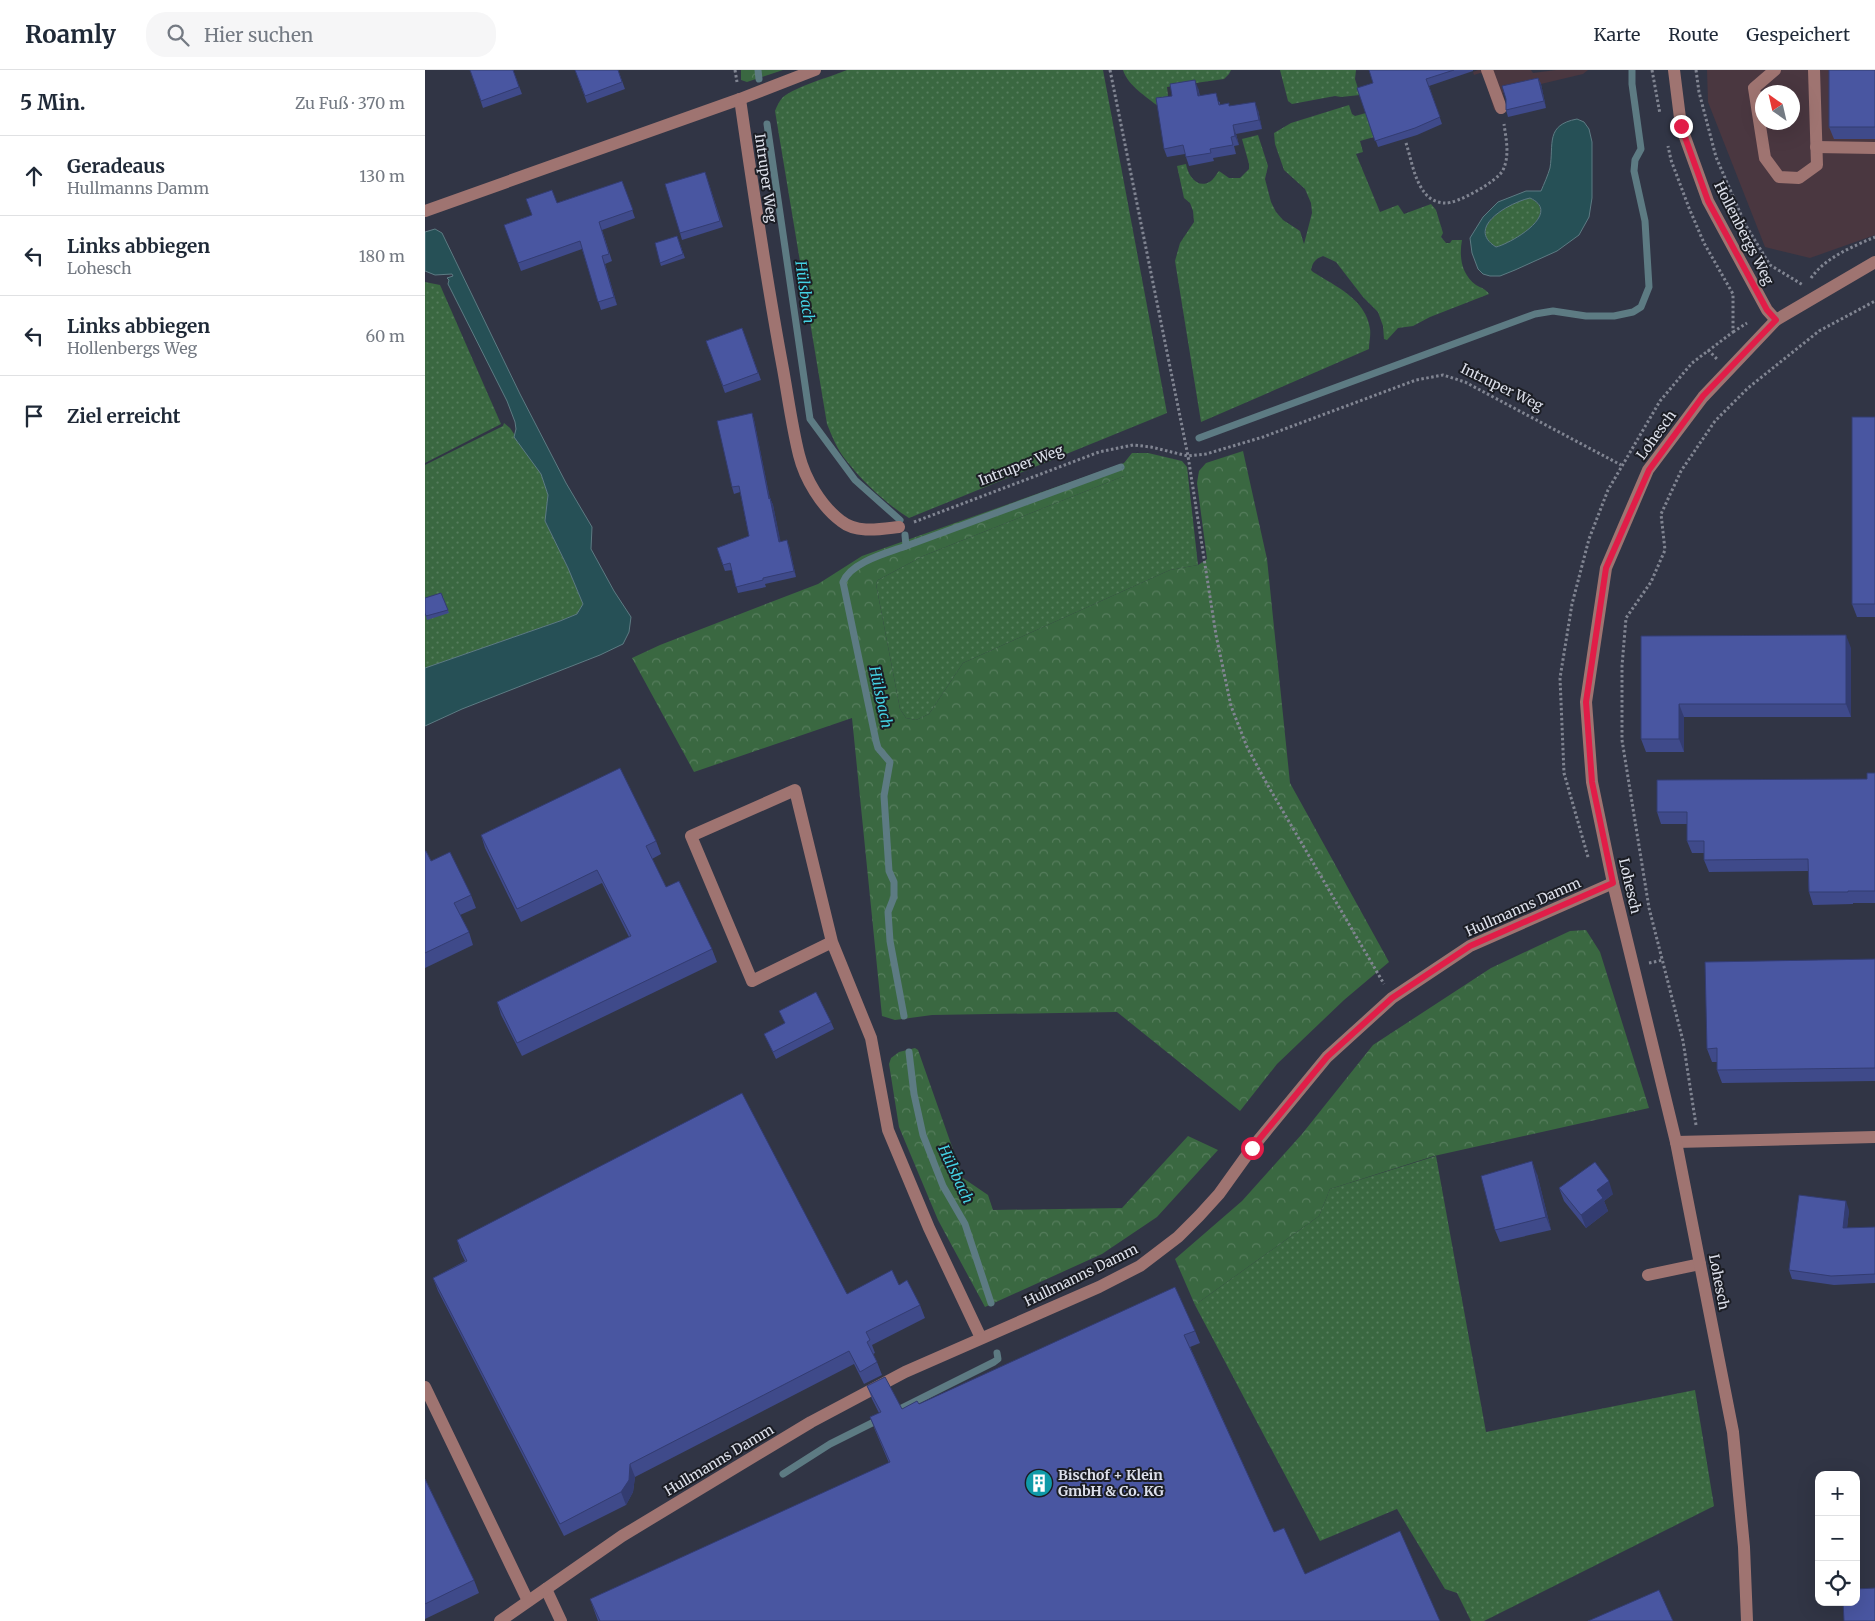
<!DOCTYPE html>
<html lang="de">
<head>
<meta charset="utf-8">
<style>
  body { margin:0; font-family:Merriweather,serif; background:#f6f6f7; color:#1f2937 }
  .controls { position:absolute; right:15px; bottom:15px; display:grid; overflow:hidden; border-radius:10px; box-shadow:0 5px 20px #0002 }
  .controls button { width:45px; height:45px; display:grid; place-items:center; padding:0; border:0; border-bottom:1px solid #e0e1e3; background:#fff; color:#1f2937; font:25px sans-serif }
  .compass { position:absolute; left:1330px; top:15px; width:45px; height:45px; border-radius:50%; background:#fff; box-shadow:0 5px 20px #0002; rotate:326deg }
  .stop { position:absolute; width:15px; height:15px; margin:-11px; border:4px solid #e11d48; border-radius:50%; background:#fff }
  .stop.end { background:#e11d48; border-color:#fff; box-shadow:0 1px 5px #0008 }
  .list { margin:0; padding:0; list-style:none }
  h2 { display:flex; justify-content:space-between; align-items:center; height:65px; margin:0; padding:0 20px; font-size:21px }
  h2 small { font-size:16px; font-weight:400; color:#747a83 }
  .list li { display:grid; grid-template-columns:32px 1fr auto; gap:15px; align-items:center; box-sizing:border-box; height:80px; padding:0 20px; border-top:1px solid #e0e1e3 }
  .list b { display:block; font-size:19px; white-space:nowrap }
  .list p { margin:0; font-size:16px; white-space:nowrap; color:#747a83 }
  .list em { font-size:16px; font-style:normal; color:#747a83 }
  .icon { flex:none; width:28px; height:28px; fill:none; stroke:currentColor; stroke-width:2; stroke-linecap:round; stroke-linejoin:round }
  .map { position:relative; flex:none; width:1450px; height:1551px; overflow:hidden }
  header { display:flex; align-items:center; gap:30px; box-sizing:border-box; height:70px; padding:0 25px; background:#fff; border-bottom:1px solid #e0e1e3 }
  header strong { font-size:24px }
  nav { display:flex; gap:28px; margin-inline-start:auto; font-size:18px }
  .search { width:350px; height:45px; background:#f6f6f7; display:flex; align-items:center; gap:12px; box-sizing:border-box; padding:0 18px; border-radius:20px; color:#747a83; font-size:19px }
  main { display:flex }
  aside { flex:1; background:#fff }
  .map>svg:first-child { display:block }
</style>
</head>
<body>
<header>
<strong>Roamly</strong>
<div class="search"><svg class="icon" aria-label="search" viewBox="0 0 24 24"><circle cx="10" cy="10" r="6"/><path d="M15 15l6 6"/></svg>Hier suchen</div>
<nav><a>Karte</a><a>Route</a><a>Gespeichert</a></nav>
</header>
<main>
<aside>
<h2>5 Min.<small>Zu Fuß · 370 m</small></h2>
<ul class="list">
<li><svg class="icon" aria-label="ahead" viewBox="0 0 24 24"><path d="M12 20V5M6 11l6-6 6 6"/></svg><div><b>Geradeaus</b><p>Hullmanns Damm</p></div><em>130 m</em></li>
<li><svg class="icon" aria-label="left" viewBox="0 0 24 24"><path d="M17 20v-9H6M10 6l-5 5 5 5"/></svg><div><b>Links abbiegen</b><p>Lohesch</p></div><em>180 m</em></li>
<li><svg class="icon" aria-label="left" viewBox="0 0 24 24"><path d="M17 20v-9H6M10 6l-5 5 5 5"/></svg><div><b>Links abbiegen</b><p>Hollenbergs Weg</p></div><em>60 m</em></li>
<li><svg class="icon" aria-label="arrive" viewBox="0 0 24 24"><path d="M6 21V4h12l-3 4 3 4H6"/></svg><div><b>Ziel erreicht</b></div></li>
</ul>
</aside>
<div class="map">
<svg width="1450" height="1551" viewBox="0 0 1450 1551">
  <defs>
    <pattern id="grass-dots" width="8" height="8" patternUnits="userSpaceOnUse" patternTransform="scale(1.25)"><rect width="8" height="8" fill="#3a6841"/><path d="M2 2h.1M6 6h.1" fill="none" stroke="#567d5d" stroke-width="1.8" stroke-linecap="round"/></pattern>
    <pattern id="forest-crowns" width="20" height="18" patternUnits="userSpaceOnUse" patternTransform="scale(1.25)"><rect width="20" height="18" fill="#3a6841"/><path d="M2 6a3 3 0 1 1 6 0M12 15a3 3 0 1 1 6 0" fill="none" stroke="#567d5d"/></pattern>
  </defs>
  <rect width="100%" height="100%" fill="#313545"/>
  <g fill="#4a3740" fill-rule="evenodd">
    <path d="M1053,0h53l2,3 23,-3h32l-5,4 -80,19 3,13 -12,4 -10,-35 -4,-2 -6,2 -1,-3z"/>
    <path d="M1282,0h168v165l-65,23 -45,-11 -57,-145zM1338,22h30v30h-30z"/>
  </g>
  <g fill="url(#grass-dots)">
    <path d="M422,0h256l64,343 -258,105c-24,-15 -47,-37 -64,-59 -8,-10 -13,-23 -18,-35l-52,-313c2,-5 4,-10 8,-14 14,-11 47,-20 64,-27z"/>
    <path d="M698,0h108l-2,4 -5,5 -57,8 2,18 -10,2c-12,-10 -31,-21 -36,-37z"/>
    <path d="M855,0h76l-1,9 5,16 -19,2 -6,-1 -43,8 -4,-3z"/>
    <path d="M924,35l3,9 3,2 11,-3 8,24 -14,4 3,11 -7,2 24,58 18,-7 6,9 27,-10 5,6 7,23 -2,4 5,6h4l2,-3h10c-3,16 -1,34 14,45 5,3 10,4 13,9l-59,23 -17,9 -15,2 -11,12 -3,-1 -1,-13 -5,-14 -15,-15 -27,-35 -13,-6c-8,3 -10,6 -12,14l2,2c22,14 53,27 57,57 1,6 -1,13 -1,20l-168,73 -26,-161 5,-18 14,-21 -1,-11 -3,-8 -6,-5 -7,-32 9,-2c2,12 12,26 25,17 4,-3 5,-7 8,-10l10,7h11l9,-9v-5l-7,-25 16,-4 10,31 -3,13 6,23 5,10 7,8 17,11 4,13 8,-31 -1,-10 -6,-14 -21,-19 -9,-26 -1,-11 17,-10z"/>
    <path d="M1105,128c32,16 -18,45 -34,49 -32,-20 16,-45 34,-49z"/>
    <path d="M0,212l15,3 61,139 -76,39z"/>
    <path d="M79,353l6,5 31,46 7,21 -3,26 23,47 15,36 -6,10 -17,7 -135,47v-203l78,-39z"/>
    <path d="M707,383h16l34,8 5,6 11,98 -28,5 -207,93 -34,51 -13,6 -10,-2 -6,-9 -24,-125 2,-4 45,-24 201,-80v-13z"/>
    <path d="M1011,1086l50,276 209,-42 19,116 -230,115h-13l-14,-28 -12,-4 -48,-80 -77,32 -125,-236 124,-89 11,-27z"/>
  </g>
  <g fill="url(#forest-crowns)">
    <path d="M316,0h42l-36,12 -6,-2z"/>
    <path d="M818,381l24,108 23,224 99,179 -45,38 -67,64 -37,47 -123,-99 -185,3 -37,5 -13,-4 -30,-298 -158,54 -62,-114 28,-13 158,-61 44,-28 262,-93v13l-201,80 -45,24 -2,4 24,125 6,9 10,2 13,-6 34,-51 207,-93 28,-5 9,-6 -10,-76 2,-12 7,-8z"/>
    <path d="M1161,860l14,22 49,156 -215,48 -104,33 -11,27 -124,89 -20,-46 67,-58 60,-67 71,-89 118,-77 79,-37z"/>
    <path d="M490,978l3,2 45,128 25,17 5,15 129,-2 66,-72 30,14 -61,67 -55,37 -117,53 -47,-87 -39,-93 -10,-63 2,-6 8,-6z"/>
  </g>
  <g fill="#265056" stroke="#5d7b83" fill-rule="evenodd">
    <path d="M1152,49l7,3 5,7 3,13v56l-3,19 -10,18 -22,16 -42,19 -15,6h-10l-7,-2 -5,-5 -6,-16 -2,-15 13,-21 15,-15 28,-11h15c3,-7 7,-16 9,-23 4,-24 -5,-43 27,-49zM1105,128c33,15 -18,45 -34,49 -32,-20 15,-45 34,-49z"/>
    <path d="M10,159l7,4 78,161 46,89 26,44 -1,22 23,42 17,26 -2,15 -6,12 -23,11 -138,54 -37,17v-58l135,-47 17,-7 6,-10 -15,-36 -23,-47 3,-26 -7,-21 -27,-37 2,-8 -1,-7 -8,-21 -59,-117 1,-4 -2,-2 6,-2 -1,-2 -17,1 -10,-4v-39z"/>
  </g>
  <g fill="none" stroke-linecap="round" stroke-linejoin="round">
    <g stroke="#5d7b83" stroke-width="7">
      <path d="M333,0l1,9"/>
      <path d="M342,54l43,295 45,61 45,40"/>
      <path d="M774,368l336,-124 18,-3 33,5h28l19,-4 8,-5 8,-20 -4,-66 -11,-50 1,-11 6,-11 -9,-65v-14"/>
      <path d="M481,476l215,-79"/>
      <path d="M479,946l-14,-75 -2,-29 6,-15v-15l-5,-11 -5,-75 6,-34 -12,-14 -2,-7 -33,-159c8,-20 44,-29 63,-36l-1,-11"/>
      <path d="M484,982l5,42 9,41 20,51 22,38 26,79"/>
      <path d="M469,1342l100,-50 4,-3 -1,-6"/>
      <path d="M358,1404l47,-30 50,-25"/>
    </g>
    <g stroke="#818592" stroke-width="3" stroke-dasharray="2.5 2.5" stroke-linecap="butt">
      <path d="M310,0l2,12"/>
      <path d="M685,0l78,386 28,179 15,71 16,41 20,37 117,200"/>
      <path d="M1227,0l8,44"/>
      <path d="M1271,0l3,22 17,65 29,67 25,41 33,20"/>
      <path d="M981,73c5,15 8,37 19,50 4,6 12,10 20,10 12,1 53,-22 58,-33 7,-15 3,-31 1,-46"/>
      <path d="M1386,208c15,-21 41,-31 64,-41"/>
      <path d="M1308,262l14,-9"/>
      <path d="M1283,280l9,9"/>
      <path d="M489,452l185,-70 34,-7 18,2 37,9 18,-2 57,-17 153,-57 27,-5 22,7 156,83"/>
      <path d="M1163,787l-24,-84 -4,-95 12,-74 17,-65 19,-49 52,-89 32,-38 41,-31v-38l-29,-51 -15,-35 -18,-48 -3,-14"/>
      <path d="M1224,893l14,-3"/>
      <path d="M1271,1055l-13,-84 -34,-133 -27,-168v-74l4,-48 25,-36 14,-32 -4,-36 20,-43 34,-50 33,-33 71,-57 56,-30"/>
    </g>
    <g stroke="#9f7471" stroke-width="12">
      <path d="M1062,0l14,38"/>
      <path d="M1249,0l7,56 27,75 59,109 9,10"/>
      <path d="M1350,0l-21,18 11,70 14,19 20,1 18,-13 -3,-95"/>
      <path d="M315,29c13,90 26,180 43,270 5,28 9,58 16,86 6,24 22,51 42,66 16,13 40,8 58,6"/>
      <path d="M1391,77l59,1"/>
      <path d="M0,141l315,-112 75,-29"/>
      <path d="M407,872l-80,39 -61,-145 104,-46 37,152 39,96 17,92 41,98 52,110"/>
      <path d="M1251,1072l199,-5"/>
      <path d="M1223,1205l52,-11"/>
      <path d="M0,1317l103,214"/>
      <path d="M121,1519l15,32"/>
      <path d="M75,1551l122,-85 189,-114 94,-50 194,-85 41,-21 38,-29 21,-21 20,-22 33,-46 75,-91 65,-59 78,-52 143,-63"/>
      <path d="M1322,1551l-3,-74 -11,-115 -57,-290 -63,-259 -21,-101 -6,-80 20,-134 42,-98 55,-73 73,-77 99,-58"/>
    </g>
  </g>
  <g fill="#3f4a8a">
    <path d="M45,0h43l9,24 -39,14z"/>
    <path d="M150,0h43l7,19 -38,14z"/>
    <path d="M944,0h104v1l-44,15 13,38 -25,11 -39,12 -21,-59 16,-5z"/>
    <path d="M1450,0v69h-41l-5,-12z"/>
    <path d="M1113,8l3,6 5,24 -38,9 -2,-7z"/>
    <path d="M773,18l2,8 20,6v3l38,5 4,19 -26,5 3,11 -5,1 2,8 -23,4 1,3 -25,5 -4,-12 -18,3 -3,-8 8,-53z"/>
    <path d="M280,102l18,55 -41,13 -2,-7z"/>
    <path d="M197,111l13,37 -33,12 10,31 -7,3 12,41 -16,5 -19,-61 -61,22 -17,-46 28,-10 25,-12z"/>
    <path d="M252,166l8,22 -24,8 -1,-3z"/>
    <path d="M317,258l19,52 -36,13 -19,-52z"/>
    <path d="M327,343l2,7 16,79v-1l3,7 7,36 9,5 7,31 -31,7 1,3 -28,6 -6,-23 -7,1 -8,-23 32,-12 -9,-44 -6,2 -2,-7z"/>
    <path d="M1450,347v200h-18l-5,-13z"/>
    <path d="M16,523l8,20 -22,7 -2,-7z"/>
    <path d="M1216,566l210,12v69h-167v35h-38l-5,-13z"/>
    <path d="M1450,703v130h-22v1l-40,1 -4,-13 -1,-21 -99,1 -5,-12v-7h-12l-5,-12v-17h-26l-4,-12 210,-33z"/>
    <path d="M56,765l175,6 5,13 -9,5 14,28 46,62 5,13 -195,94 -21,-41 -4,-13 132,-65 -27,-54 -81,39 -36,-74z"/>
    <path d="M0,781l6,10 40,34 5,13 -16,7 9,17 4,13 -48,23z"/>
    <path d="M1450,889v122l-153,2 -5,-13v-8h-5l-5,-13z"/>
    <path d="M354,941l52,11 3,7 -58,30 -9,-19 -3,-6 21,-11z"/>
    <path d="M1112,1104l14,56 -51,12 -5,-12z"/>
    <path d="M1134,1118l54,6 -9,7 4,10 -22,17 -22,-27z"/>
    <path d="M1424,1140l-2,18 28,-1v56l-41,2 -42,-6 -3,-9z"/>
    <path d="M32,1170l390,54 52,-9 21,20 5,13 -53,27 3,8 -2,1 4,8 5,13 -18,9 -10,-20 -219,113 -2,15 -7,13 -62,31 -126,-245 -5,-13 32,-17 -4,-8z"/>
    <path d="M770,1261l5,12 -10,4 84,185 31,42 135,47h-842l-8,-22 299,-136 -14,-33 -5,-13 9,-4 -7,-14 -5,-13 35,23z"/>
    <path d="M0,1409l49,101 5,13 -54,26z"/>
  </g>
  <g fill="#333c71">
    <path d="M1113,8l3,6 5,24 -2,-7z"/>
    <path d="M770,10l3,8 3,17 -3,-9z"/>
    <path d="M830,32l3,8 4,19 -3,-9z"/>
    <path d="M808,55l3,9 3,11 -4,-9z"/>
    <path d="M177,186l3,8 12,41 -3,-8z"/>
    <path d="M327,343l2,7 17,85 -2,-6z"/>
    <path d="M345,428l3,7 9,43 -3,-6z"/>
    <path d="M362,470l2,6 7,31 -2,-6z"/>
    <path d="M1421,565l5,13v69l-5,-13z"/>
    <path d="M1254,634l5,13v35l-5,-13z"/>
    <path d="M1107,1091l5,13 14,56 -5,-13z"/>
    <path d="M1184,1111l4,13 -9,7 4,10 -22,17 -5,-13 16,-25z"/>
    <path d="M1421,1131l3,9 -3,27 -3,-9z"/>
    <path d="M205,1394l5,13 -2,15 -7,13 -5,-13z"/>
  </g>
  <g fill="#4956a1" stroke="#333c71">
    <path d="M45,0h43l6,17 -38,14z"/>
    <path d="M150,0h43l4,12 -37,14z"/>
    <path d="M944,0h85l-28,9 14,38 -25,11 -40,13 -18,-53 16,-5z"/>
    <rect x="1404" y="0" width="46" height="57"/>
    <path d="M1113,8l6,23 -38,9v-11l-4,-13z"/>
    <path d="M770,10l3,16 18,-3 3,12 10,-2v3l26,-4 4,18 -26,5 2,11 -4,1 2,8 -23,4 1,4 -25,4 -3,-12 -19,4 -8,-51 16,-2 -2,-12z"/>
    <path d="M280,102l15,49 -40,12 -15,-49z"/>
    <path d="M197,111l11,29 -34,12 10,32 -7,2 12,41 -16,5 -18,-61 -62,22 -14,-38 28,-10 -6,-16 26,-9 5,13z"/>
    <path d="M252,166l6,18 -23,9 -5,-20z"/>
    <path d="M317,258l16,45 -35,13 -17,-45z"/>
    <path d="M327,343l17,86 1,-1 9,44 8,-2 7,31 -31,7v2l-27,7 -6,-24 -7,2 -6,-17 32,-12 -10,-50 -7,1 -15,-66z"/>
    <rect x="1427" y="347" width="23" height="187"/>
    <path d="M16,523l7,17 -22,6 -1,-3v-15z"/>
    <path d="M1421,565v69h-167v35h-38v-103z"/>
    <path d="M195,698l36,73 -10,5 20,41 13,-6 33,68 -195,94 -20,-41 134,-66 -34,-66 -80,39 -36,-74z"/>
    <path d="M1442,703h8v118h-27v1h-39l-1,-33 -104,1v-19h-17v-29h-30v-32l210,-1z"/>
    <path d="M0,781h1l5,10 19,-9 21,43 -17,8 15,29 -44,21z"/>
    <path d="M1450,889v109l-158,2v-22l-10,1 -2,-87z"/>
    <path d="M391,922l15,30 -58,30 -9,-18 21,-11 -6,-12z"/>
    <path d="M317,1023l105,201 45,-24 7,15 8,-5 13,25 -54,27 4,8 -3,2 10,20 -17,10 -11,-21 -219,113 -1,16 -8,12 -61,32 -127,-246 34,-17 -10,-21z"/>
    <path d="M1107,1091l14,56 -51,13 -14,-54z"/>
    <path d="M1170,1092l14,19 -12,9 6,8 -22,17 -22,-27z"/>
    <path d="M1374,1125l47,6 -3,27 32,-1v47l-44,2 -42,-6z"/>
    <path d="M750,1217l20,44 -11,4 90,197 10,-4 21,46 95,-43 40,90h-840l-10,-22 300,-137 -20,-45 11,-5 -14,-26 18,-9 17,32 15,-8 2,3z"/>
    <path d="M0,1409l49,101 -49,24z"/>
    <path d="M1450,1518v33h-31l-1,-19h13v-13z"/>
    <path d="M1234,1520l14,31h-85z"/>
  </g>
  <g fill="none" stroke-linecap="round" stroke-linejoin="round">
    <path stroke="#e11d48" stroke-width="6" d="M827,1078l75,-91 65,-59 78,-52 143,-63 -21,-101 -6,-80 20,-134 43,-98 54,-74 73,-76 -9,-10 -59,-109 -27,-75"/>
  </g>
  <defs>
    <g id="building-disc" transform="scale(1.4375)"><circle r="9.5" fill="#0f9aa8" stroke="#1b1d24"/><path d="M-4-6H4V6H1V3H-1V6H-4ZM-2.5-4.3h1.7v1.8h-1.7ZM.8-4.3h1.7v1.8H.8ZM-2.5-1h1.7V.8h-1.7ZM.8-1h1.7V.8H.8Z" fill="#fff"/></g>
  </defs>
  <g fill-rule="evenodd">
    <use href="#building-disc" x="614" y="1413"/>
  </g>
  <g text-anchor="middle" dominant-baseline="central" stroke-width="4" stroke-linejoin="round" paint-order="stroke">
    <g font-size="14" fill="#dde0eb" stroke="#1b1d24">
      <text transform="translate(341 108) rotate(82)">Intruper Weg</text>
      <text transform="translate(1319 163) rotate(63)">Hollenbergs Weg</text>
      <text transform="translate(1077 317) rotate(26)">Intruper Weg</text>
      <text transform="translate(1231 365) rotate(-54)">Lohesch</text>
      <text transform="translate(596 395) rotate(-21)">Intruper Weg</text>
      <text transform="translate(1205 816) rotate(77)">Lohesch</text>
      <text transform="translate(1098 837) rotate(-24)">Hullmanns Damm</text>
      <text transform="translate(656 1205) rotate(-26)">Hullmanns Damm</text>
      <text transform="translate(1294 1212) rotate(79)">Lohesch</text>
      <text transform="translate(294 1390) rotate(-31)">Hullmanns Damm</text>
    </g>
    <g font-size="14" font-weight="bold" fill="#dde0eb" stroke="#1b1d24" text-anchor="start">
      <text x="633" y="1405">Bischof + Klein<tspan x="633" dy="16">GmbH &amp; Co. KG</tspan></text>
    </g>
    <g font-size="15" font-style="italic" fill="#44d3e5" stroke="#1b1d24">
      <text transform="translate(380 222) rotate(82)">Hülsbach</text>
      <text transform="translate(456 627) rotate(78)">Hülsbach</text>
      <text transform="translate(531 1104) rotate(65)">Hülsbach</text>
    </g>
  </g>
</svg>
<div class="controls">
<button>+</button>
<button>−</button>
<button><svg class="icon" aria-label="locate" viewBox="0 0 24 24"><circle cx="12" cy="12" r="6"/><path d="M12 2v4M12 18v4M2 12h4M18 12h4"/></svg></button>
</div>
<svg class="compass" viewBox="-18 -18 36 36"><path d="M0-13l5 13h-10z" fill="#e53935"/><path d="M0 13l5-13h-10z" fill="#747a83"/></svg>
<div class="stop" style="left:827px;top:1078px"></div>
<div class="stop end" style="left:1256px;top:56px"></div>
</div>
</main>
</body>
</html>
